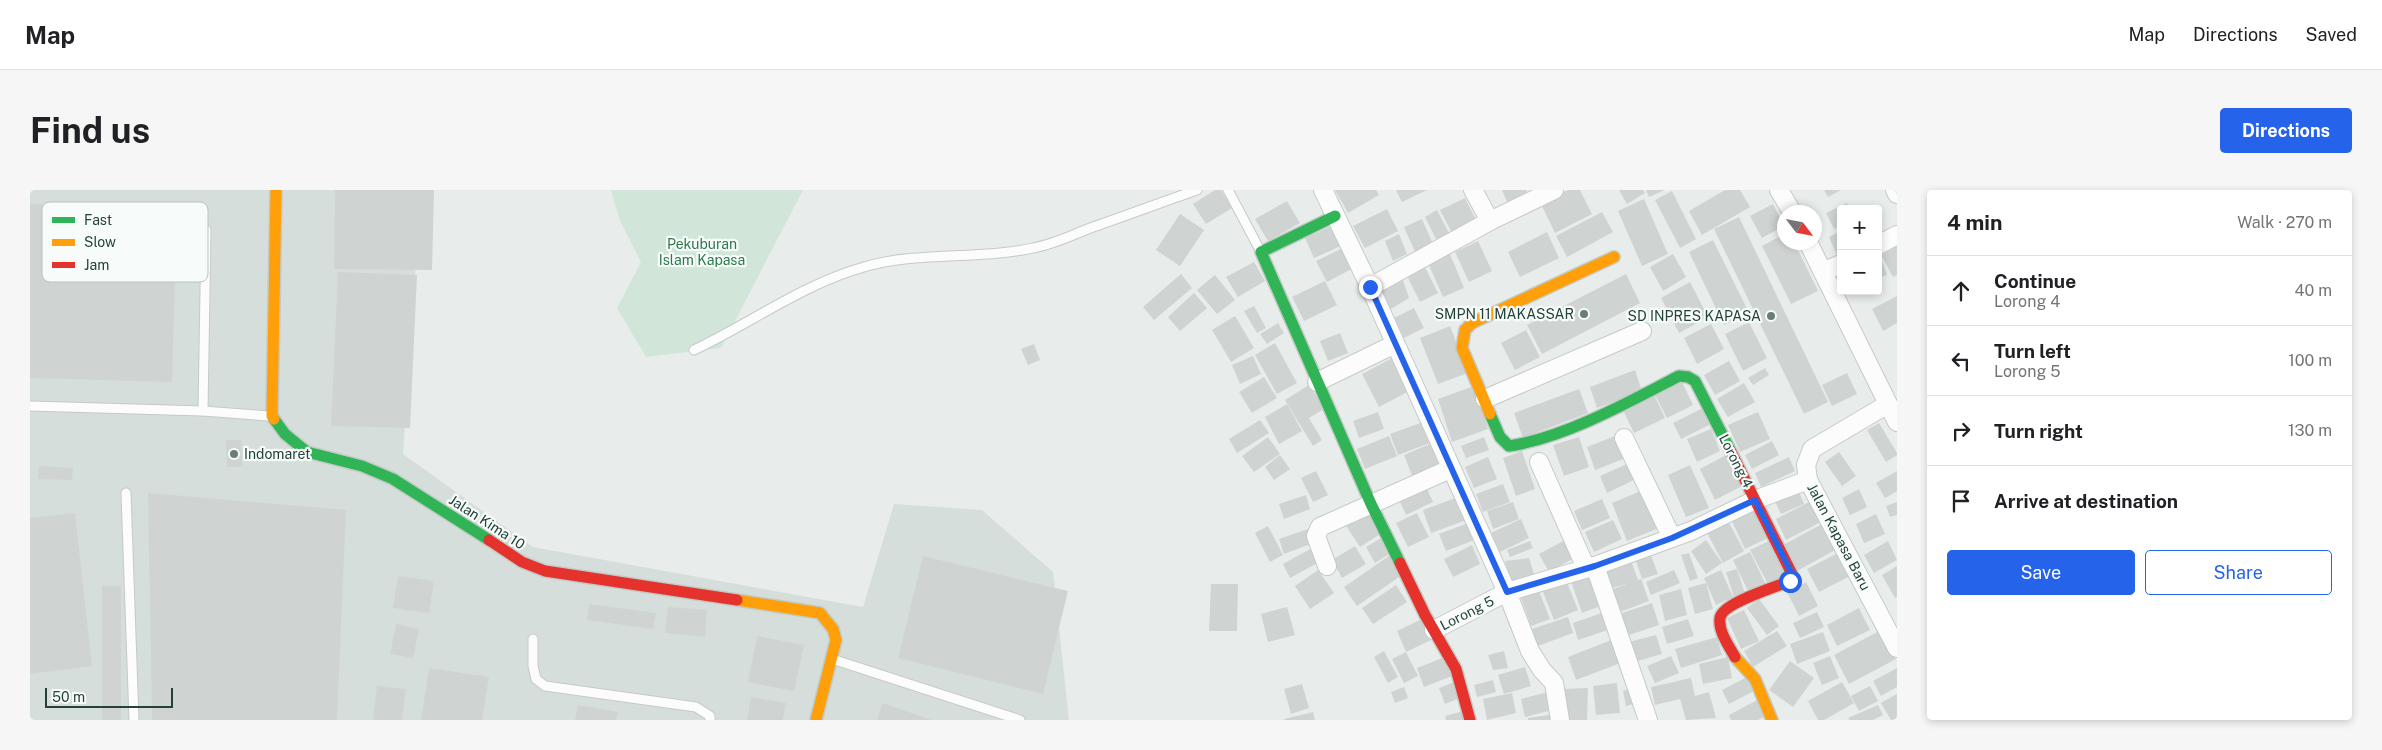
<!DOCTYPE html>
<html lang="en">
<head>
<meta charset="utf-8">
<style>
  body { margin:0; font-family:"Public Sans",sans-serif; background:#f6f6f6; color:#202124 }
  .controls { position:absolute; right:15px; top:15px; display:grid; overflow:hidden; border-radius:5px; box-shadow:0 2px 8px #0003 }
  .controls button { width:45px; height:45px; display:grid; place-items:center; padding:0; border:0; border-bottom:1px solid #e0e0e0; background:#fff; color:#202124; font:25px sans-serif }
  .compass { position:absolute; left:1747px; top:15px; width:45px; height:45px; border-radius:50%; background:#fff; box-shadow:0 2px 8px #0003; rotate:122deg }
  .scale { position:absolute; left:15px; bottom:12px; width:128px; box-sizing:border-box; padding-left:5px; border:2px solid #24423a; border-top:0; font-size:14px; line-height:18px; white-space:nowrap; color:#24423a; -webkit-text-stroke:4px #f7fbf9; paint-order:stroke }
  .stop { position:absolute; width:15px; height:15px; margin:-11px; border:4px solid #2563eb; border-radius:50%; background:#fff }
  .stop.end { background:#2563eb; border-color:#fff; box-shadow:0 1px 5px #0008 }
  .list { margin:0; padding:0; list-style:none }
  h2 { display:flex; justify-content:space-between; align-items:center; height:65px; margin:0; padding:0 20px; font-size:21px }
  h2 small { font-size:16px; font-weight:400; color:#757577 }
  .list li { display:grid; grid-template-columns:32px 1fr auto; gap:15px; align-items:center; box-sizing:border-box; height:70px; padding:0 20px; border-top:1px solid #e0e0e0 }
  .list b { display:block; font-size:19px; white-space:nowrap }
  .list p { margin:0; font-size:16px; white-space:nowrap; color:#757577 }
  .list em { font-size:16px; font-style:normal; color:#757577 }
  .actions { display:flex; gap:10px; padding:15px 20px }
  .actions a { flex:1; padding:11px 0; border:1px solid #2563eb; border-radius:5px; text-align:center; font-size:18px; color:#2563eb }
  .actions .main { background:#2563eb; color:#fff }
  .icon { flex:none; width:28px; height:28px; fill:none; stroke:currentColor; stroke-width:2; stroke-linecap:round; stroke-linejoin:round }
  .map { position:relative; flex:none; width:1867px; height:530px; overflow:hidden; border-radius:5px }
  header { display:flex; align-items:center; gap:30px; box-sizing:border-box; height:70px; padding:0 25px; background:#fff; border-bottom:1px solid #e0e0e0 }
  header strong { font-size:24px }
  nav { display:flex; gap:28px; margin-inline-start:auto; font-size:18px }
  .intro { display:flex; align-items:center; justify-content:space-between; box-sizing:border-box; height:120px; padding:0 30px }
  h1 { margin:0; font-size:35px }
  .button { padding:12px 22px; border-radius:5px; background:#2563eb; color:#fff; font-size:18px; font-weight:700 }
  main { display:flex; gap:30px; padding:0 30px }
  aside { flex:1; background:#fff; border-radius:5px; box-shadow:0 2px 8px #0003 }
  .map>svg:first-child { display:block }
</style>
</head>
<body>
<header>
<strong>Map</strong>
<nav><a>Map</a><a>Directions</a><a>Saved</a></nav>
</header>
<div class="intro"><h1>Find us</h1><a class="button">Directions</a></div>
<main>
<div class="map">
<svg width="1867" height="530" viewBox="0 0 1867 530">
  <rect width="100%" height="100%" fill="#e8edeb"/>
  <path fill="#d6dedb" d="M0,0h391l-18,264 130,93 330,60 31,-103 88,6 71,62 16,148h-1039z"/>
  <path fill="#d1e6d8" d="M581,0h192l-82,158 -75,9 -29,-49 24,-46 -21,-41z"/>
  <g fill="#cfd4d2">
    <path d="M305,0h99l-2,80 -98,-1z"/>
    <path d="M1185,0h6l11,18 -26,16 -13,-20z"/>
    <path d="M1305,0h41l3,5 -31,18z"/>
    <path d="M1366,0h31l-25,12z"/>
    <path d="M1472,0h24l2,3 -21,9z"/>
    <path d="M1538,0h12l12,24 -37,19 -14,-29z"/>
    <path d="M1589,0h24l2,3 -18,11z"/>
    <path d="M1616,0h19l-16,7z"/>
    <path d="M1695,0h15l10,17 -48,28 -13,-24z"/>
    <path d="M1794,0h17l-13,7z"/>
    <path d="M1642,1l24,48 -16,9 -25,-48z"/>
    <path d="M1435,8l11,22 -24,13 -12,-23z"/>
    <path d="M1614,9l24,55 -26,12 -24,-55z"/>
    <path d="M1257,11l13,22 -32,18 -13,-22z"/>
    <path d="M1817,13l3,6h-9v17l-7,3 -8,-16z"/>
    <path d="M0,14l147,4 -5,174 -142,-4z"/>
    <path d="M1743,14l11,22 -22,12 -12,-22z"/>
    <path d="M1357,19l11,22 -33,17 -12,-22z"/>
    <path d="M1407,20l12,23 -13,6 -11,-22z"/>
    <path d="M1572,22l11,20 -46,25 -11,-21z"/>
    <path d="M1150,24l24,16 -24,36 -24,-16z"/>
    <path d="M1709,27l89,185 -24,12 -90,-185z"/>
    <path d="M1392,29l11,25 -18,8 -11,-25z"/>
    <path d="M1304,35l9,20 -29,13 -9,-20z"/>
    <path d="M1811,41v26l-3,1 -9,-21z"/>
    <path d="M1517,42l12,26 -39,19 -12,-25z"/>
    <path d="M1369,44l8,20 -14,7 -8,-20z"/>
    <path d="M1754,44v8h10l24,49 -27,13 -29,-58z"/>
    <path d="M1683,50l36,73 -25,12 -35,-73z"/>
    <path d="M1448,51l14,30 -23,11 -14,-30z"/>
    <path d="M1317,56l10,20 -30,16 -11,-21z"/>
    <path d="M1867,56v29l-4,2 -12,-22z"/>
    <path d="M1420,64l14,34 -21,9 -15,-34z"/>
    <path d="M1643,64l13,23 -23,14 -13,-24z"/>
    <path d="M1851,68l6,17 -9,3v-19z"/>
    <path d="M1224,72l11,19 -27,16 -12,-20z"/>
    <path d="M1394,75l14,28 -18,9 -14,-28z"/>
    <path d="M308,82l79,3 -7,153 -79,-2z"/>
    <path d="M1151,84l11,14 -38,32 -11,-13z"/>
    <path d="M1596,84l14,29 -98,51 -15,-29z"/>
    <path d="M1185,85l20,25 -18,14 -20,-24z"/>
    <path d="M1372,87l7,21 -20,12 -9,-24z"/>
    <path d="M1295,91l12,24 -33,16 -12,-24z"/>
    <path d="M1660,92l18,35 -29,16 -18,-35z"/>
    <path d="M1164,103l13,15 -27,23 -12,-14z"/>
    <path d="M1867,106v27l-14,8 -11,-22z"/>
    <path d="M1224,116l12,22 -9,5 -13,-22z"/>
    <path d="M1384,118l10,20 -20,10 -10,-20z"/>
    <path d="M1205,126l19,32 -23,14 -19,-32z"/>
    <path d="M1719,132l18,36 -24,13 -18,-37z"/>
    <path d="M1248,133l6,10 -17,11 -7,-10z"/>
    <path d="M1681,134l13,25 -27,15 -13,-26z"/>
    <path d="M1420,136l18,47 -30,11 -18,-46z"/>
    <path d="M1496,140l14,27 -25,13 -14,-27z"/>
    <path d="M1310,143l8,20 -20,8 -8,-20z"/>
    <path d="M1245,153l22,40 -20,11 -22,-39z"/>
    <path d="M1004,154l6,16 -12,5 -7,-16z"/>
    <path d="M1223,166l8,18 -21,10 -8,-19z"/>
    <path d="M1366,166l17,33 -34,18 -17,-33z"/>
    <path d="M1699,171l11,20 -25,14 -11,-20z"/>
    <path d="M1735,178l4,7 -16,10 -5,-7z"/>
    <path d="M1605,180l7,21 -45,17 -7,-21z"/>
    <path d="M1817,183l10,21 -25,12 -10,-21z"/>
    <path d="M1234,187l13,21 -25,15 -13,-21z"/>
    <path d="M1652,192l11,23 -26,13 -12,-23z"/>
    <path d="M1714,193l11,19 -27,15 -11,-18z"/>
    <path d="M1279,195l15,24 -15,9 13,22 -9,6 -28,-46z"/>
    <path d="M1444,196l14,43 -36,13 -14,-43z"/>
    <path d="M1549,199l9,24 -65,25 -9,-25z"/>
    <path d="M1624,205l11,23 -31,15 -11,-23z"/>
    <path d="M1257,214l15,27 -23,13 -14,-27z"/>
    <path d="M1673,218l8,16 -30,15 -8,-16z"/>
    <path d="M1348,222l6,17 -25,9 -6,-17z"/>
    <path d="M1728,222l12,27 -30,13 -12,-27z"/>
    <path d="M1230,230l9,13 -32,20 -8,-14z"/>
    <path d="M1393,232l7,21 -32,12 -8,-21z"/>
    <path d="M1849,233l18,30v2l-11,7 -19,-32z"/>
    <path d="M1681,239l9,22 -23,11 -10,-23z"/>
    <path d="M1359,246l8,20 -32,13 -8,-20z"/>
    <path d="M1585,246l8,23 -28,11 -8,-23z"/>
    <path d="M1238,247l12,17 -26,18 -12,-16z"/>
    <path d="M1454,247l5,13 -23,8 -5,-12z"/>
    <path d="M1549,247l10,30 -25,9 -11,-31z"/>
    <path d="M196,250h15l1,27h-15z"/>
    <path d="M1407,251l9,23 -33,14 -9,-23z"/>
    <path d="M1742,251l7,14 -27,14 -7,-14z"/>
    <path d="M1492,261l13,38 -19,7 -13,-38z"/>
    <path d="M1809,262l17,24 -14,10 -17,-24z"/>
    <path d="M1250,265l10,14 -16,11 -9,-13z"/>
    <path d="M1696,265l16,31 -27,14 -15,-31z"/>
    <path d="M1458,267l9,22 -23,9 -9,-21z"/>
    <path d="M1759,267l6,14 -34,16 -6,-14z"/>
    <path d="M1599,273l7,16 -29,14 -7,-17z"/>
    <path d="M1660,275l19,43 -23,9 -18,-42z"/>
    <path d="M9,276l34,2 -1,12 -34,-1z"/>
    <path d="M1286,281l12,24 -15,7 -12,-24z"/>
    <path d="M1867,281v20l-12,7 -9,-15z"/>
    <path d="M1394,292l9,20 -27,13 -9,-20z"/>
    <path d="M1473,294l7,18 -27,10 -7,-18z"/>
    <path d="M1767,297l7,17 -23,10 -8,-17z"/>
    <path d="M1829,299l8,18 -17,8 -8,-17z"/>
    <path d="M1613,300l16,38 -32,13 -15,-38z"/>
    <path d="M118,303l198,17 -9,210h-185z"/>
    <path d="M1276,305l4,14 -26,10 -5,-15z"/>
    <path d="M1431,306l8,23 -38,14 -8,-23z"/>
    <path d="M1572,309l8,19 -28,12 -8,-19z"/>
    <path d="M1783,310l10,21 -37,19 -10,-21z"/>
    <path d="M1483,312l6,17 -26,10 -6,-18z"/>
    <path d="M1867,312v13l-7,2 -4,-11z"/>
    <path d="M1723,313l17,34 -25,12 -16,-34z"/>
    <path d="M1338,320l14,23 -22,14 -15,-23z"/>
    <path d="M45,323l17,153 -62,8v-156z"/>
    <path d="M1387,323l12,24 -21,10 -12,-24z"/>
    <path d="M1846,324l9,20 -21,9 -8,-19z"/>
    <path d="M1491,329l8,19 -29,14 -9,-19z"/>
    <path d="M1697,329l17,32 -21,12 -17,-32z"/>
    <path d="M1583,330l9,19 -28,13 -9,-20z"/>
    <path d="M1441,332l6,17 -31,12 -7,-17z"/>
    <path d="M1794,333l13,26 -40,22 -14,-26z"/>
    <path d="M1238,336l15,29 -13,7 -15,-29z"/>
    <path d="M1281,338l5,14 -32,12 -5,-15z"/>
    <path d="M1353,347l9,15 -17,11 -9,-16z"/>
    <path d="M1537,349l9,18 -27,15 -10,-18z"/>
    <path d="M1743,349l17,34 -22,11 -18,-34z"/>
    <path d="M1676,350l16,23 -16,11 -15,-23z"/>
    <path d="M1500,351l3,7 -23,9 -3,-7z"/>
    <path d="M1858,351l9,19 -23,13 -10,-18z"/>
    <path d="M1442,355l8,19 -27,13 -9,-18z"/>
    <path d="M1325,356l11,18 -24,14 -10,-18z"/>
    <path d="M1284,357l7,14 -31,17 -7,-14z"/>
    <path d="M1619,360l9,24 -16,5 -8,-24z"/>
    <path d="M1720,362l16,33 -17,8 -16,-33z"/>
    <path d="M1659,363l9,25 -8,3 -9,-26z"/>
    <path d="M1808,363l12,23 -31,16 -12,-23z"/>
    <path d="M1599,365l9,25 3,-1 8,22 -32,12 -9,-22 21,-8 -17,5 -8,-24z"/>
    <path d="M893,366l145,35 -25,103 -145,-36z"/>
    <path d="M1359,366l13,19 -45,31 -13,-19z"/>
    <path d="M1499,368l5,16 -23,7 -6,-20z"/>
    <path d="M1867,376v31l-2,1 -13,-23z"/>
    <path d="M1707,379l8,25 -11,3 -8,-25z"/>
    <path d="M1288,380l16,23 -24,16 -15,-23z"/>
    <path d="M1644,380l6,13 -29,12 -5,-13z"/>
    <path d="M1691,380l12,27 -17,8 -12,-27z"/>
    <path d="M1560,382l13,33 -21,8 -11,-32z"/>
    <path d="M1534,385l14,35 -24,10 -14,-36z"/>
    <path d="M368,386l36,5 -5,32 -36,-5z"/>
    <path d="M1776,392l12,24 -19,10 -12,-24z"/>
    <path d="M1676,393l7,26 -18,5 -7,-26z"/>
    <path d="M1181,394h27l-1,47h-28z"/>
    <path d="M1366,395l11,17 -34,22 -11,-16z"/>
    <rect x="72" y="396" width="19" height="134"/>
    <path d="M1651,399l6,26 -22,6 -6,-26z"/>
    <path d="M1509,401l11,28 -19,7 -10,-28z"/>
    <path d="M1729,409l20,27 -12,9 -20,-27z"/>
    <path d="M1622,413l7,22 -36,12 -7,-22z"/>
    <path d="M559,414l67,9 -3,16 -66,-9z"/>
    <path d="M638,417l39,3 -2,27 -40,-4z"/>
    <path d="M1257,417l8,28 -27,7 -7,-28z"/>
    <path d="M1829,418l11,22 -33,16 -10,-21z"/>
    <path d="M1714,420l15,31 -18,8 -14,-31z"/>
    <path d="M1787,422l7,15 -24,11 -7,-15z"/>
    <path d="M1572,423l6,17 -30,10 -5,-17z"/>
    <path d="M1538,427l5,16 -35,13 -6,-17z"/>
    <path d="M1392,429l9,21 -25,12 -9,-21z"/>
    <path d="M1658,429l6,17 -27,8 -5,-17z"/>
    <path d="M366,434l23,5 -6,29 -23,-4z"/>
    <path d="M1851,440l15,29 -47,25 -15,-29z"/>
    <path d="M1747,441l10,15 -34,21 -9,-16z"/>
    <path d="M1793,442l7,19 -33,13 -7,-20z"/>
    <path d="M1626,445l6,19 -28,8 -5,-20z"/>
    <path d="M727,446l47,9 -10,46 -46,-9z"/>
    <path d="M1687,447l5,18 -41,13 -6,-19z"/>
    <path d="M1584,449l9,23 -47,18 -8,-23z"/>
    <path d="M1354,461l14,26 -10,6 -14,-26z"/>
    <path d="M1474,461l4,17 -15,2 -5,-15z"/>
    <path d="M1376,462l12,24 -14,7 -12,-24z"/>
    <path d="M1641,466l8,17 -24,10 -8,-17z"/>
    <path d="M1800,466l9,22 -17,7 -9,-22z"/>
    <path d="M1415,467l7,19 -28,11 -7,-19z"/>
    <path d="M1698,467l4,21 -29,6 -4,-20z"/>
    <path d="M1760,471l24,17 -21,29 -24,-17z"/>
    <path d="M1495,477l6,19 -27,8 -6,-19z"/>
    <path d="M399,478l60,9 -7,43h-61z"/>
    <path d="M1867,478v19l-16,9 -8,-15z"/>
    <path d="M1719,486l7,14 -27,14 -7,-14z"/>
    <path d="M1661,488l4,18 14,-4 7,26 -30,2 -6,-21 -25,6 -4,-18z"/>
    <path d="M1463,490l3,12 -19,5 -3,-12z"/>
    <path d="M1424,492l6,16 -15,6 -6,-16z"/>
    <path d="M1812,492l12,21 -30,17h-6l-10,-19z"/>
    <path d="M1587,493l3,30 -24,2 -3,-29z"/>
    <path d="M1272,494l7,24 -18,6 -7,-25z"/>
    <path d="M347,496l29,3 -4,31h-29z"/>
    <path d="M1840,496l8,15 -19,10 -8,-15z"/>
    <path d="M1374,497l4,11 -13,5 -4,-11z"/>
    <path d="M1558,498l-1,32h-25v-31z"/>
    <path d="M1599,499l4,15 -7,2 -3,-15z"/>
    <path d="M1521,501l5,18 -31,8 -4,-18z"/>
    <path d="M1482,503l4,20 -29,7 -4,-21z"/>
    <path d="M1867,504v26h-6l-10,-17z"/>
    <path d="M721,507l35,6 -3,17h-36z"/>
    <path d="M1729,509l9,16 -10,5h-27l-2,-5z"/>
    <path d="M852,513l50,17h-55z"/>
    <path d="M548,515l40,7 -2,8h-41z"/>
    <path d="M1848,515l5,10 -10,5h-24l-1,-2z"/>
    <path d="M1434,521l2,9h-20l-1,-4z"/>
    <path d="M1283,522l2,8h-31v-1z"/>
    <path d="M1526,524l1,6h-29v-2z"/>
  </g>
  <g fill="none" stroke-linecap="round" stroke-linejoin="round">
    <g stroke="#c5cac8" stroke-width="11">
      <g id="lane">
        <path d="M1198,0l33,62"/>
        <path d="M664,160c57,-27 109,-66 170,-83 54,-16 114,-7 169,-19 22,-4 39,-13 60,-21 35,-12 69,-25 104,-37"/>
        <path d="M0,216l173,5 66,5"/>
        <path d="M173,221l3,-181"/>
        <path d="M96,303l8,227"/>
        <path d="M503,449v27l3,13 9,7 151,21 14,9v4"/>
        <path d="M802,469l188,61"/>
      </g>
    </g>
    <g stroke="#c5cac8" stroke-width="20">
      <g id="street">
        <path d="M1293,0l47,97"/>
        <path d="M1443,0l17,31"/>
        <path d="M1524,0l-64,31 -120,66 137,305 23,59 12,19 12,13 6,37"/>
        <path d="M1749,0l13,22"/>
        <path d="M1865,0l2,4"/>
        <path d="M1778,52l89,180"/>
        <path d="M1848,55l19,-10"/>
        <path d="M1793,82l18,-8"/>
        <path d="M1287,192l78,-38"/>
        <path d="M1455,209l157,-68"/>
        <path d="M1858,214l-76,45 -6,16 2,15 89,168"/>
        <path d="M1594,248l48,100"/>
        <path d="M1509,272l47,106"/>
        <path d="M1297,376l-11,-30 4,-9 130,-58"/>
        <path d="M1565,376l53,154"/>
        <path d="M1404,440l73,-38 88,-26 96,-35 64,-31 53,-20"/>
      </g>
    </g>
    <g stroke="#c3cbc8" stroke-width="14">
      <g id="fast">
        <path d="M1305,26l-74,36 110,252 29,59"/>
        <path d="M1460,224l10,23 9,9c55,-8 120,-44 170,-70l9,1 7,4 36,71"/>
        <path d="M244,229l11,15 22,18 55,14 31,13 96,61"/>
      </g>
    </g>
    <g stroke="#c3cbc8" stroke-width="14">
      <g id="slow">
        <path d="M1460,224l-28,-66 3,-18 7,-7 142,-66"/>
        <path d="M244,229l-2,-3 4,-226"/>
        <path d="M707,410l83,13 13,16 3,11 -20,80"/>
        <path d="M1705,467l20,22 17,41"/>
      </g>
    </g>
    <g stroke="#c3cbc8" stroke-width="14">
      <g id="jam">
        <path d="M1701,262l61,122 -2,7c-14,6 -68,22 -70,37 -2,13 9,28 15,39"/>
        <path d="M459,350l33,22 23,9 192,29"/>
        <path d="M1370,373l25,52 31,54 14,51"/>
      </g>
    </g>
    <use href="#lane" stroke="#fcfcfc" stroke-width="9"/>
    <use href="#street" stroke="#fcfcfc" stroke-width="18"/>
    <use href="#fast" stroke="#30b455" stroke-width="11"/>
    <use href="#slow" stroke="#ff9f0a" stroke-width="11"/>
    <use href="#jam" stroke="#e5322d" stroke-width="11"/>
  </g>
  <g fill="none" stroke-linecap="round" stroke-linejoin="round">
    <path stroke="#2563eb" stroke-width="6" d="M1340,97l137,305 88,-26 77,-28 83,-38 37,74 -2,7"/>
  </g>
  <g fill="#697e78" stroke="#f7fbf9" stroke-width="2">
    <circle cx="1554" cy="124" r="5"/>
    <circle cx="1741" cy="126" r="5"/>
    <circle cx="204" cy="264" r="5"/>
  </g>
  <g text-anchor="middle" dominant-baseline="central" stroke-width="4.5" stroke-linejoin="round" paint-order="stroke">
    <g font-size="14" fill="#2d7a4b" stroke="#f7fbf9">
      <text x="672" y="54">Pekuburan<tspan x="672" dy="16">Islam Kapasa</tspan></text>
    </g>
    <g font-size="14" fill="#24423a" stroke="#f7fbf9" text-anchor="end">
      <text x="1544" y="124">SMPN 11 MAKASSAR</text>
      <text x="1731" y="126">SD INPRES KAPASA</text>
      <text x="214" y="264" text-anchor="start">Indomaret</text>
    </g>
    <g font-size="14" fill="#24423a" stroke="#f7fbf9">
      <text transform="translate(1706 271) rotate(63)">Lorong 4</text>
      <text transform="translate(457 332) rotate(33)">Jalan Kima 10</text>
      <text transform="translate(1809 347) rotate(62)">Jalan Kapasa Baru</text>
      <text transform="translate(1437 423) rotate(-27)">Lorong 5</text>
    </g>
  </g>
  <rect x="12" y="12" width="166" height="80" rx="8" fill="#f7fbf9" stroke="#b8c4c0" stroke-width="1"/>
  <rect x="22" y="27" width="23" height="6" fill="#30b455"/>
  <rect x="22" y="49" width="23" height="7" fill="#ff9f0a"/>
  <rect x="22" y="72" width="23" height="6" fill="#e5322d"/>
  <g font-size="14" fill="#24423a">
    <text x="54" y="35">Fast</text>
    <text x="54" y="57">Slow</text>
    <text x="54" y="80">Jam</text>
  </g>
</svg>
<div class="controls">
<button>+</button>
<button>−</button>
</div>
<svg class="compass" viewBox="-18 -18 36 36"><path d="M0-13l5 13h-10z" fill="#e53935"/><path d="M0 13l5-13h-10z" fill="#757577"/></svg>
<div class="scale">50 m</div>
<div class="stop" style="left:1760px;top:391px"></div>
<div class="stop end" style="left:1340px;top:97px"></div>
</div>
<aside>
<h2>4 min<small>Walk · 270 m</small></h2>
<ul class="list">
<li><svg class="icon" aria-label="ahead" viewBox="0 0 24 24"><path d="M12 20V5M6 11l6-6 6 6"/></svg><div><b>Continue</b><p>Lorong 4</p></div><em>40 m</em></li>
<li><svg class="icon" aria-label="left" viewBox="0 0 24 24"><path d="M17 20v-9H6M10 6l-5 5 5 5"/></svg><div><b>Turn left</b><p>Lorong 5</p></div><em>100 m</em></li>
<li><svg class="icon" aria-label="right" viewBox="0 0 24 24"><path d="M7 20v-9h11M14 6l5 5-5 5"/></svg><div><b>Turn right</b></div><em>130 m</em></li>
<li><svg class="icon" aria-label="arrive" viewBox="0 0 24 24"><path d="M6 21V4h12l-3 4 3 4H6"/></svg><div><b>Arrive at destination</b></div></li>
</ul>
<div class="actions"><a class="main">Save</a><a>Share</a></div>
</aside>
</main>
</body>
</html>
